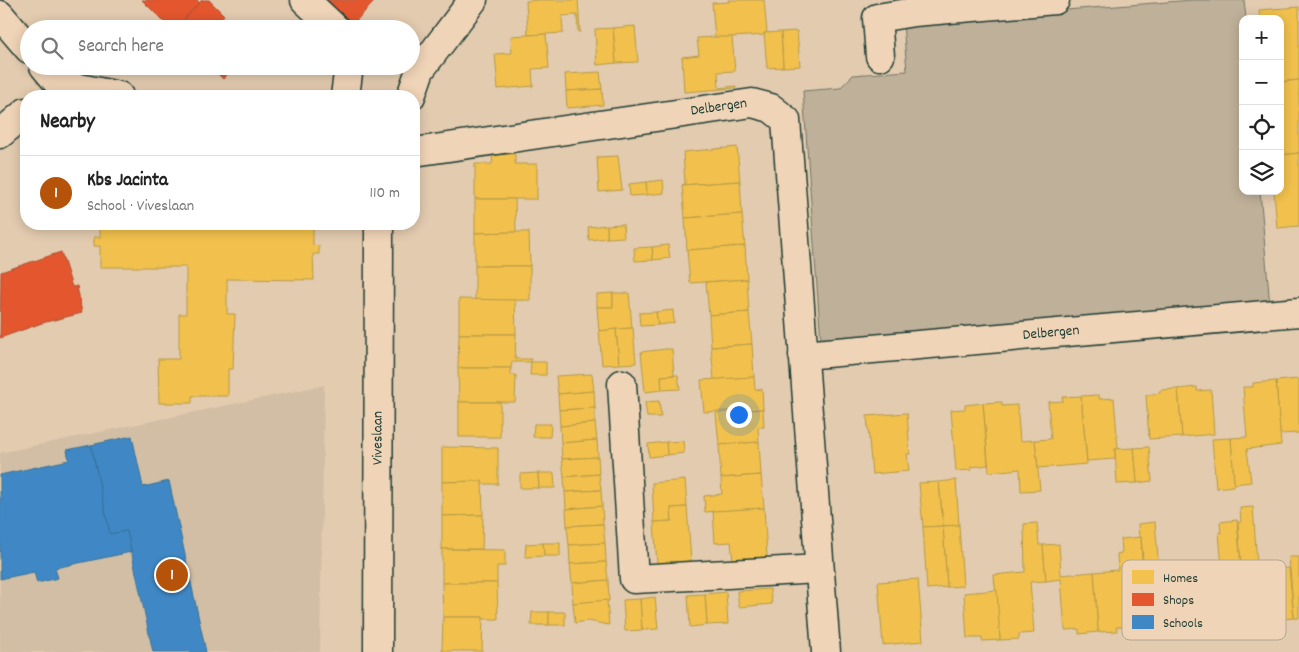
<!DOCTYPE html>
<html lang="en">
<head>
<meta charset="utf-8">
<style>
  body { margin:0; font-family:Dekko,sans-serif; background:#f2f2f2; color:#222 }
  .controls { position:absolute; right:15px; top:15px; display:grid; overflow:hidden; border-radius:10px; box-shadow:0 2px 12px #0003 }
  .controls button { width:45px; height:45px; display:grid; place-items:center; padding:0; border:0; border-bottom:1px solid #e0e0e0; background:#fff; color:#222; font:25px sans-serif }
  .you { position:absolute; left:738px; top:414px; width:18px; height:18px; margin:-12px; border:4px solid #fff; border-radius:50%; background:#1a73e8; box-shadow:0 0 0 8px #1a73e833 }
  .badge { display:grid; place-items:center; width:32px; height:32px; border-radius:50%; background:#b45309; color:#fff; font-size:16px; font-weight:700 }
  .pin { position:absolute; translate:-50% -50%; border:2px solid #fff; box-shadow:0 1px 5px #0006 }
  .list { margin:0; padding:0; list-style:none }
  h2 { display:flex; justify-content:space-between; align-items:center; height:65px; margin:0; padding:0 20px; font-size:21px }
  h2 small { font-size:16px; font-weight:400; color:#767676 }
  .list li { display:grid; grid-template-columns:32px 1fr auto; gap:15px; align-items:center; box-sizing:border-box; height:75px; padding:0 20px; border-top:1px solid #e0e0e0 }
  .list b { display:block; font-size:19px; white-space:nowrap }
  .list p { margin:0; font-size:16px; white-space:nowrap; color:#767676 }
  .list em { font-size:16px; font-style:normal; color:#767676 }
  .icon { flex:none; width:28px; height:28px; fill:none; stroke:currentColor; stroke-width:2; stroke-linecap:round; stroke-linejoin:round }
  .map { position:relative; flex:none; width:1299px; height:652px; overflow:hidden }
  .search { position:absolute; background:#fff; box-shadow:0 2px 12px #0003; left:20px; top:20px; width:400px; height:55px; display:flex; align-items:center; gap:12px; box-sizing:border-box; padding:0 18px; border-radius:28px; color:#767676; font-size:19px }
  .panel { position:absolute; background:#fff; box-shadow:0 2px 12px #0003; left:20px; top:90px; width:400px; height:140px; border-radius:20px }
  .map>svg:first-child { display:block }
</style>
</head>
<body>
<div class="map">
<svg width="1299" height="652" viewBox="0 0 1299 652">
  <rect width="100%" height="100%" fill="#e3cbaf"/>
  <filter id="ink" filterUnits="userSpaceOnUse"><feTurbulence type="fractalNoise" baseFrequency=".02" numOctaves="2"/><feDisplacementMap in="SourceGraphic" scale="10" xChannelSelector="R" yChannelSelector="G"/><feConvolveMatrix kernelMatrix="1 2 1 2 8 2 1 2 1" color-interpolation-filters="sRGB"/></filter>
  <g filter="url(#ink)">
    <path fill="#d1bea4" d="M324,385l-4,267h-320v-199z"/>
    <path fill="#bfb099" stroke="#6f7666" d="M1192,0h52l2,19h-3v172h17l10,115 -449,36 -18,-251 37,-3 13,-13 54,-4 -4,-48z"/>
    <g fill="#f2c14e" stroke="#b39946">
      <path d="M540,0h38l2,32h-2l-1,-17 -15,1 1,17 -35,2 -2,-34z"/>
      <path d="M728,0h36l3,33h-3l1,2 -50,3 -3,-35 17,-1z"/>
      <path d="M1299,7v73l-19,2v-63h-20l-1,-9z"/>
      <path d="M635,26l3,36 -22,1 -3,-35z"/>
      <path d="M613,28l3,35 -19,2 -2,-36z"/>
      <path d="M797,31l3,35 -17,1 -2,-35z"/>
      <path d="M781,32l2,35 -16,1 -3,-35z"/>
      <path d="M546,34l3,34 -17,1 1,17 -35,3 -3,-35 17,-1 -1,-17z"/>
      <path d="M714,37h18l3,34 -17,1 1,16 17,-2v2l-52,4 -2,-35 17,-2 -2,-17z"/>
      <path d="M600,72l2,17 -36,2 -1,-17z"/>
      <path d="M1299,80v73l-19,2v-73z"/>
      <path d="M602,89l1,16 -36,3 -1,-17z"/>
      <path d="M737,147l3,34 -58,4 3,-1 -2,-32z"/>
      <path d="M1299,153v73l-22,2 -3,-37h6v-36z"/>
      <path d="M493,154h22v10h22v35h-62v-35h17z"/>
      <path d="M618,156l4,34 -23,2 -2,-35z"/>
      <path d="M663,180l1,13 -17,2 -1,-13z"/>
      <path d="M740,181l2,33 -57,4 -3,-33z"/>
      <path d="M646,182l1,13 -17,1 -1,-12z"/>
      <path d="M475,199h40l1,33 -41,1z"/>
      <path d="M742,214l3,32 -58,4 -2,-32z"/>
      <path d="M100,224h82v2h5v-2l126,1v20l6,1v8h-6l1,26 -87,-1v35h8l-2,55h-5v27h-36v7h-33l-1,-44h21v-45h7v-47h-86v-21h-6v-9h6z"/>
      <path d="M623,224l1,13 -17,1v-13z"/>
      <path d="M607,225v13l-18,2 -1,-13z"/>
      <path d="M516,232h13l1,34h-55v-33z"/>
      <path d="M668,245l2,13 -17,2 -1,-13z"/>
      <path d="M745,246l2,33 -57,4 -3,-33z"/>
      <path d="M652,247l1,13 -18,1 -1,-13z"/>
      <path d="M475,266h55v34l-55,1z"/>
      <path d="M747,279l2,33 -40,3 -3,-33z"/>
      <path d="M613,293v14h-16v-13z"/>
      <path d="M613,293h16l3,35 -33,3 -2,-24h16z"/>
      <path d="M459,299l56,1 1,34h-57z"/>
      <path d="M673,310l1,13 -16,2 -2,-13z"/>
      <path d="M656,312l2,13 -18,1 -1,-13z"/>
      <path d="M749,312l3,32 -41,3 -2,-32z"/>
      <path d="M632,328h1l3,35 -17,1 -3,-35z"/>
      <path d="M616,329l3,35 -17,1 -3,-34z"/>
      <path d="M459,334h57l-1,25h16v3h-19l-1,6h-53z"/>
      <path d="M752,344l2,33 -40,3 -3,-33z"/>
      <path d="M666,349h6l2,26 -13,1 1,14 -17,2 -4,-40z"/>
      <path d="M531,362h15v13h-16z"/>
      <path d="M458,368h53v7h5l-1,27h-56z"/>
      <path d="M592,374l2,17 -36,3 -2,-18z"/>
      <path d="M678,375l2,14 -18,1 -1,-14z"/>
      <path d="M754,377l1,13 7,-1 1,20 -59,3 -3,-32z"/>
      <path d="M1299,379v54l-19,1 -4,-53z"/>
      <path d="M1276,381l5,64 -34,4 4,33 -17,2 -3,-46 16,-1 -4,-50h10v-4z"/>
      <path d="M1197,387v4l14,-1 3,44 -32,3 -4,-48z"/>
      <path d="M1178,389l4,48 -33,2 -3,-44 14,-2v-3z"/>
      <path d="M594,391l1,17 -36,2 -1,-16z"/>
      <path d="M1099,395v4l15,-1 4,51h-3v10l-28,2 -6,-65z"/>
      <path d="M1081,396l6,68 -49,4 -3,-28 16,-1 -3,-37 15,-1 -1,-4z"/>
      <path d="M659,401l2,16h-14l-2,-15z"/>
      <rect x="459" y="402" width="41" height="35"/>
      <path d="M1002,402v4l15,-1 3,36 15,-1 5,50 -19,1 -1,-22 -31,3 -6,-69z"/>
      <path d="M983,403l5,62 -17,2v3l-15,1 -5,-61 14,-1v-4z"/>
      <path d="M595,408v15l-35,3 -1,-16z"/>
      <path d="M763,409l1,18h-6l1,15 -40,3 -3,-32z"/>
      <path d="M907,413l3,41h-3l2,17 -37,3 -5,-58z"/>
      <path d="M595,423l2,17 -36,3 -1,-17z"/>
      <path d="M534,424h17l-1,13h-17z"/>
      <path d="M1231,438l3,46h-1v2l-17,2 -4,-49z"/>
      <path d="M597,440l1,17 -36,2 -1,-16z"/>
      <path d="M683,441l1,12 -17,2 -1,-13z"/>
      <path d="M666,442l1,13 -18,2 -1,-13z"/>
      <path d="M759,442l2,33 -40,3 -2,-33z"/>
      <path d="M442,447l56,1v36h-16v-3l-40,1z"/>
      <path d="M1149,447l3,34 -15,2 -3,-35z"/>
      <path d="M1134,448l3,35 -20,1 -2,-35z"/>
      <path d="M598,457l1,17 -35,3 -2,-18z"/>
      <path d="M538,473l1,15h-19v-14z"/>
      <path d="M538,473h16l1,15h-16z"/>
      <path d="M599,474l2,16 -36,2 -1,-15z"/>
      <path d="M761,475l3,33 -59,4 -1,-16 18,-2 -1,-16z"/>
      <path d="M685,480l2,27 -16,1 1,13 -18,1 -2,-39z"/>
      <path d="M956,480l3,45 -16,1 -4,-44z"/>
      <path d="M482,481l1,34 -41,1v-34z"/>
      <path d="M939,482l4,44 -20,1 -4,-44z"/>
      <path d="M601,490l1,16 -36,3 -1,-17z"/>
      <path d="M602,506l1,18 -36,2 -1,-17z"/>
      <path d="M687,507l4,54 -34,3 -3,-42 18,-1 -1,-13z"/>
      <path d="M1253,507l4,58 -16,1 -3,-44h3l-1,-14z"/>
      <path d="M764,508l3,49 -34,3 -2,-18 -16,1 -2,-32z"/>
      <path d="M483,515l-1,34h-40v-33z"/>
      <path d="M1237,520l4,46 -19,2 -3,-36 2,1 -1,-11z"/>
      <path d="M1155,522l4,49 -15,1 -3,-35h-2l-1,-13z"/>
      <path d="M1037,523l2,22h4l3,36 -16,1 4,51 -15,1v5l-19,1 -6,-65 31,-3 -1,-48z"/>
      <path d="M603,524l2,19 -36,2 -2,-19z"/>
      <path d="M959,525l4,61 -16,1 -4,-61z"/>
      <path d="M943,526l4,61 -20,2 -4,-62z"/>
      <path d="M1141,537l2,48h-9l-1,-3h-6l3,44 -14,1 1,4 -19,1 -4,-60 24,-2 -1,-16 5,-1 -1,-14z"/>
      <path d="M543,543h17v13h-16z"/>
      <path d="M543,543l1,13 -19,1 1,-13z"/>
      <path d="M605,543l1,19 -36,2 -1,-19z"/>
      <path d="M1059,544l2,31 33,-3 4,60 -19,2v-5l-14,1 -4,-51 -15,2 -3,-36z"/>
      <path d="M442,549l63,1v16h-8v17h-55z"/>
      <path d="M1289,557h10v61h-5z"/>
      <path d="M606,562l2,18 -36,3 -2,-19z"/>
      <path d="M1289,568l5,50 -23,2v-5l-11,1 -3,-45z"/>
      <path d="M918,579l5,62 -40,4 -5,-63z"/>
      <path d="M608,580l1,21 -36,2 -1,-20z"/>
      <path d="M442,583h55l1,36h-16l1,-2h-40z"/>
      <path d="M770,589l2,15 -33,3 -2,-16z"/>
      <path d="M997,590l3,50 -18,1v-3h-15l-3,-45z"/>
      <path d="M726,592l2,32 -21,1 -2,-31z"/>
      <path d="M705,594l2,31 -17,2 -2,-32z"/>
      <path d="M655,597l3,32 -16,1 -2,-31z"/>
      <path d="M640,599l2,31 -17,1 -2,-31z"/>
      <path d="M607,600l2,25 -21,-4 -13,2 -2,-20z"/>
      <path d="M532,612h17v13h-18z"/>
      <rect x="549" y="612" width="16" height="13"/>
      <path d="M443,617h40l-1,34h-40z"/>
    </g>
    <g fill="#e4572e" stroke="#a94f30">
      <path d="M142,0h55l3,3 -25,26h-4z"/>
      <path d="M202,0h7l15,15 -5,6 8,8h-52z"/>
      <path d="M325,0h47l2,2 -26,27z"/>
      <path d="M210,66h25l-12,13z"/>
      <path d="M61,252l11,35 5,-1 5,27 -40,10 -42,15 1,-66z"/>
    </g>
    <g fill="#3f88c5" stroke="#35729a">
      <path d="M132,436l11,51 26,-6 37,171h-53l-26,-121 -17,3 -19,-89z"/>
      <path d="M91,445l19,89 17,-3 4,21 -76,16 3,10 -21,5 -3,-11 -34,7v-104l69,-15 -2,-10z"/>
    </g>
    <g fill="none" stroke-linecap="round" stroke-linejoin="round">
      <g stroke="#1f3d34" stroke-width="31">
        <g id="minor">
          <path d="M305,0l31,29"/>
          <path d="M0,15l29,34"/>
          <path d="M880,56l-3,-38 37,-6 141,-12"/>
          <path d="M44,66l15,18 60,12"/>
          <path d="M345,96l4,-30"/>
          <path d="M411,96l9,-26 53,-70"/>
          <path d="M0,134l26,-22"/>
          <path id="s1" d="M414,152l338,-49 19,5 15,12 40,532"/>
          <path id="s2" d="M803,355l496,-43"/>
          <path d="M622,384l12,195 185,-10"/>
          <path id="s3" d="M378,652l1,-428"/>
        </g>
      </g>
      <use href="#minor" stroke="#f0d4b7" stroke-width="28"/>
    </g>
  </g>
  <g text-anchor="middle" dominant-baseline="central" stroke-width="5" stroke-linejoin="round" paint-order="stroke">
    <g font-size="15" fill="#1f3d34" stroke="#f0d4b7">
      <text stroke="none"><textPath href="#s1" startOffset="308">Delbergen</textPath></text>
      <text stroke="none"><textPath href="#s2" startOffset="249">Delbergen</textPath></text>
      <text stroke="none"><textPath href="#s3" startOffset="214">Viveslaan</textPath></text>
    </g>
  </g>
  <rect x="1122" y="560" width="164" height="80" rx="8" fill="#f0d4b7" stroke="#b1a790" stroke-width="1"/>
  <rect x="1132" y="570" width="22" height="14" fill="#f2c14e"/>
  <rect x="1132" y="593" width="22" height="13" fill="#e4572e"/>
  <rect x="1132" y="615" width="22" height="14" fill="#3f88c5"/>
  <g font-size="14" fill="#1f3d34">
    <text x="1163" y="582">Homes</text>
    <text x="1163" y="604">Shops</text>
    <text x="1163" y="627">Schools</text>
  </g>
</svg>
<div class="controls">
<button>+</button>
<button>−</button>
<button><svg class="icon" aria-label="locate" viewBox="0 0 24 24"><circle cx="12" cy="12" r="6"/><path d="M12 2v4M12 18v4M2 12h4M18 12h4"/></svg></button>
<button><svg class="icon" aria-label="layers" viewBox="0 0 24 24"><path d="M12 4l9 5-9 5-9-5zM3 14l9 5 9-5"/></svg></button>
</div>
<div class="you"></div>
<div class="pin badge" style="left:172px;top:575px">1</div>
<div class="search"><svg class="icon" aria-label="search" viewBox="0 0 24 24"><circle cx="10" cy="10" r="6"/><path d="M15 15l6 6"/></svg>Search here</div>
<section class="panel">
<h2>Nearby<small></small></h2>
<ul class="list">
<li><span class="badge">1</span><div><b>Kbs Jacinta</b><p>School · Viveslaan</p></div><em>110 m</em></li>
</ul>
</section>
</div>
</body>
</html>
